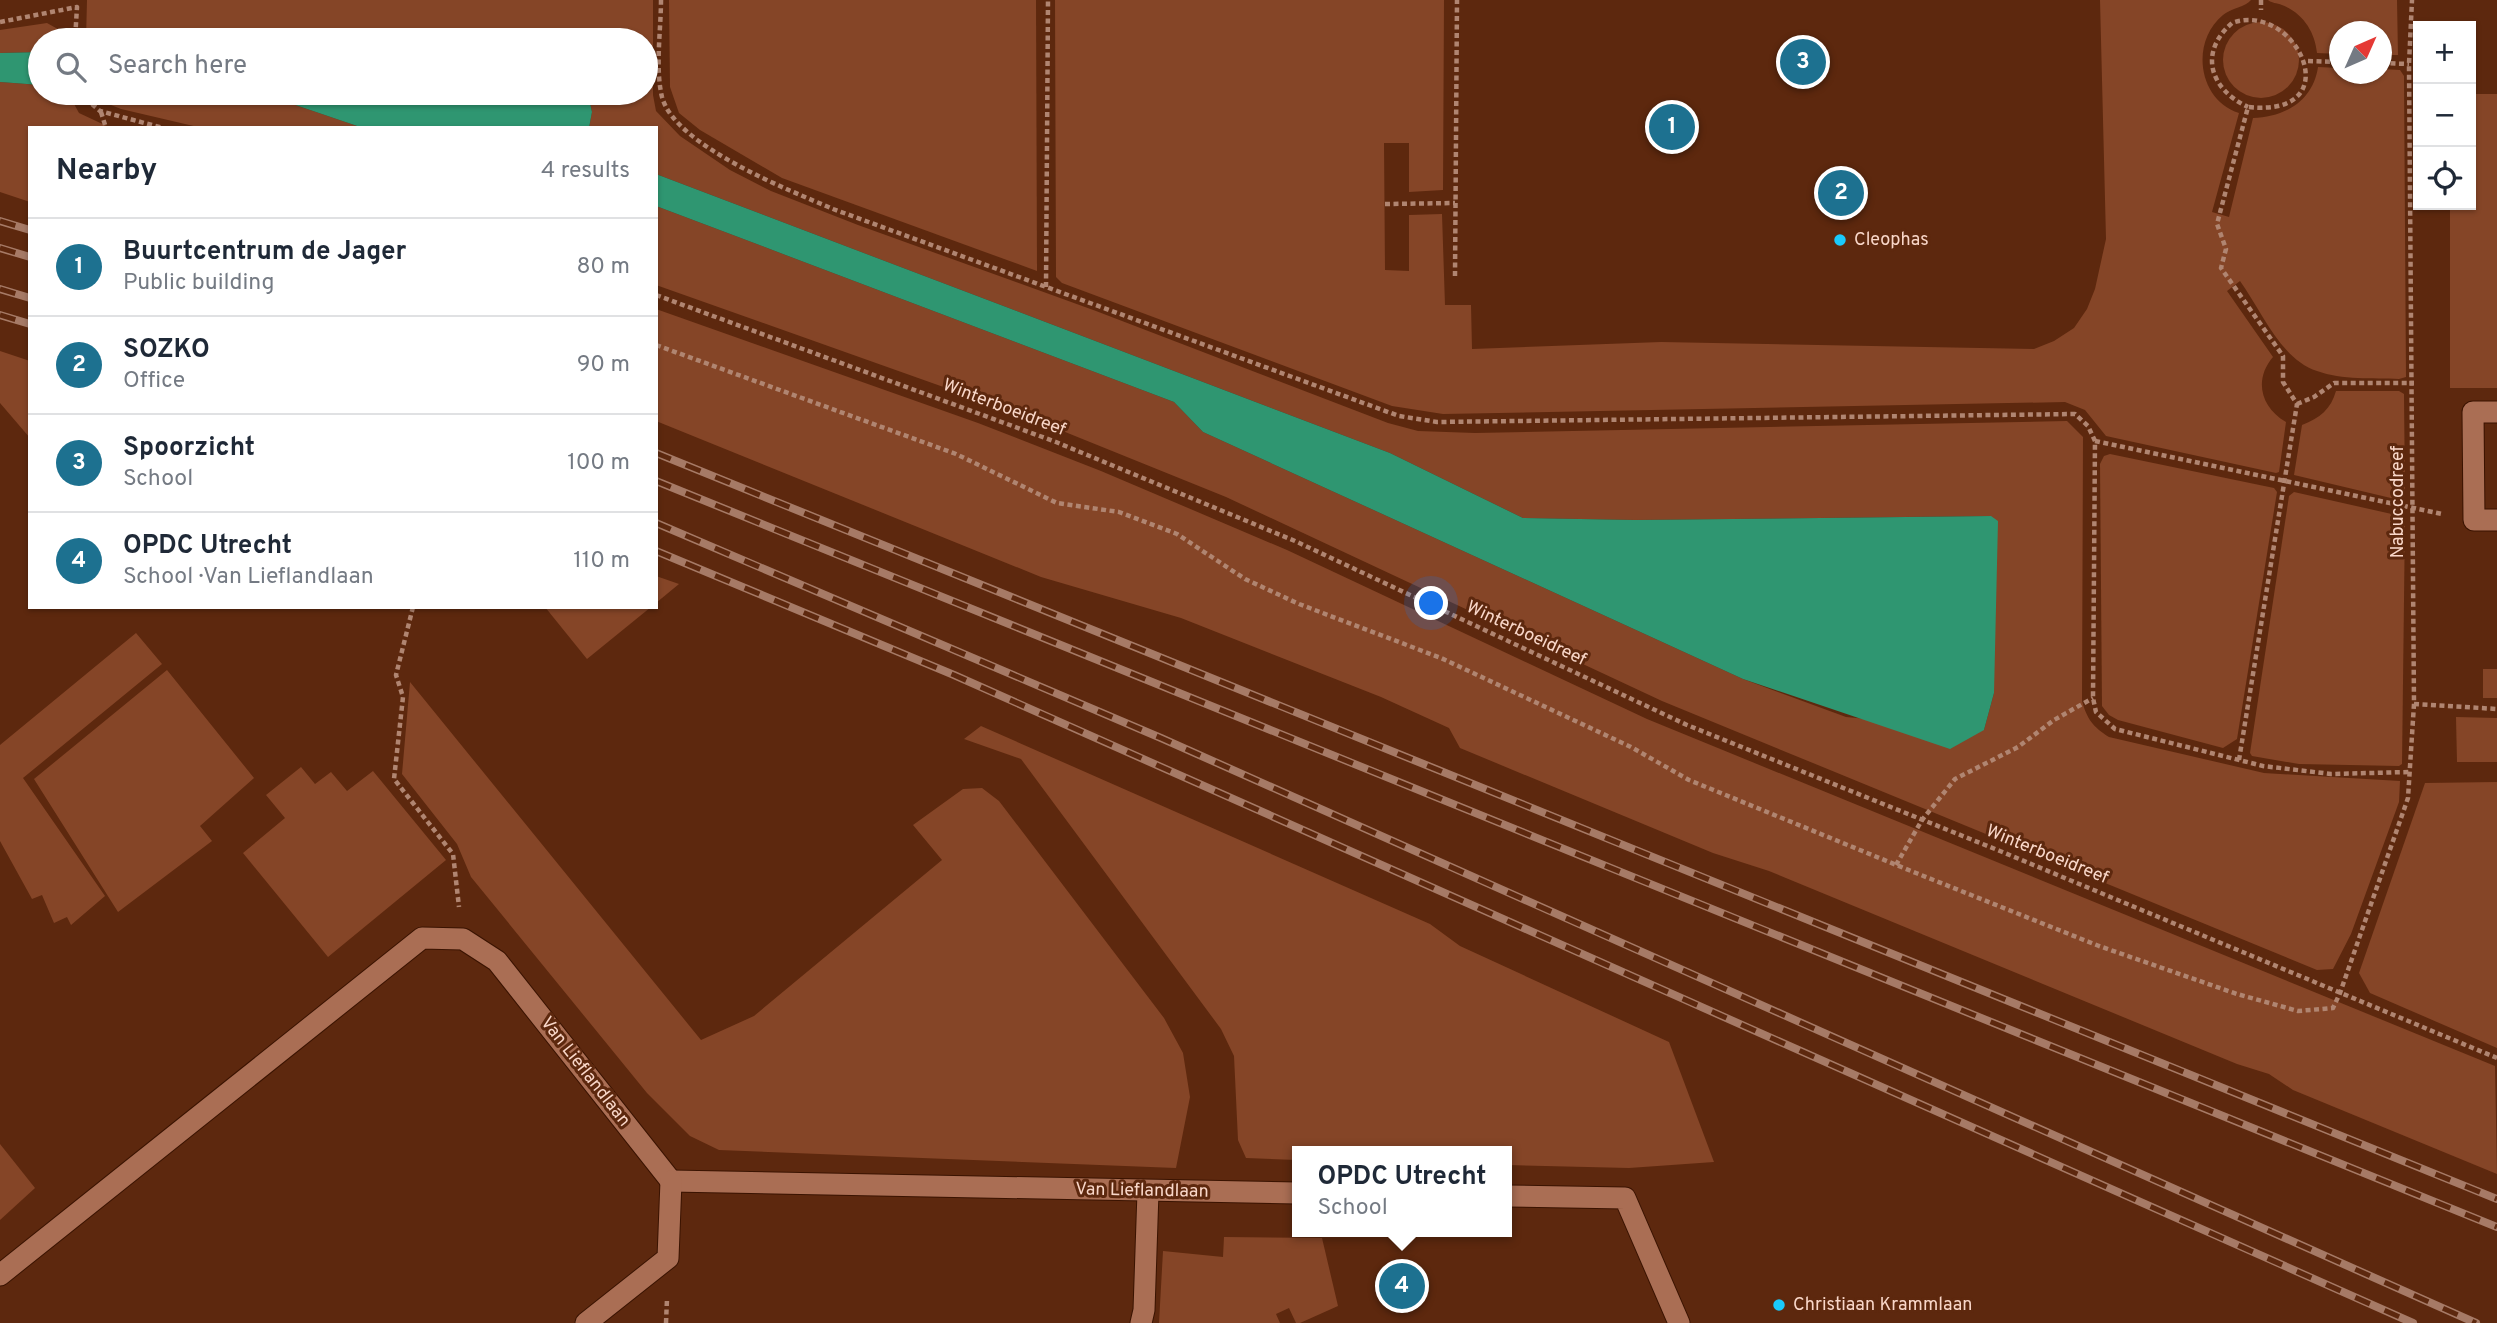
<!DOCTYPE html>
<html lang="en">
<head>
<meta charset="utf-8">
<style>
  body { margin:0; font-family:Overpass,sans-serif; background:#f2f2f3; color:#1f2937 }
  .controls { position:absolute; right:21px; top:21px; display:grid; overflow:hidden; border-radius:0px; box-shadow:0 2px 5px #0004 }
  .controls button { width:63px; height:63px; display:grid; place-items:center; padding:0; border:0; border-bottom:2px solid #e0e1e3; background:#fff; color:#1f2937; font:35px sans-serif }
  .compass { position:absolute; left:2329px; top:21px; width:63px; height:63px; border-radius:50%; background:#fff; box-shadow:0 2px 5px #0004; rotate:45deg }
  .you { position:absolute; left:1432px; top:604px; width:24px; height:24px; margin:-18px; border:5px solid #fff; border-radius:50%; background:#1a73e8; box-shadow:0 0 0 10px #1a73e833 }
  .badge { display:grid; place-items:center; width:46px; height:46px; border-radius:50%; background:#1d7190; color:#fff; font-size:23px; font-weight:700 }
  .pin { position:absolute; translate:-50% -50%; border:4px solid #fff; box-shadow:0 2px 7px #0006 }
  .popup { position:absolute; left:1292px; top:1146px; width:220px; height:91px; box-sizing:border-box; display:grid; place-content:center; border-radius:0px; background:#fff; filter:drop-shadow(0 2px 5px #0005); font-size:23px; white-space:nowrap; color:#747a83 }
  .popup b { font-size:26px; color:#1f2937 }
  .popup::after { content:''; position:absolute; left:50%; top:100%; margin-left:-14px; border:14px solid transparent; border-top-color:#fff }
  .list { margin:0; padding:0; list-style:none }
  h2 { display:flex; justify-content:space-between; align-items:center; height:91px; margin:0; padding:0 28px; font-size:30px }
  h2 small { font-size:23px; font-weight:400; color:#747a83 }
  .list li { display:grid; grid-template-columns:46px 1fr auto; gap:21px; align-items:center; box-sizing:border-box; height:98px; padding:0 28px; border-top:2px solid #e0e1e3 }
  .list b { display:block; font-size:26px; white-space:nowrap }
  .list p { margin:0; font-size:23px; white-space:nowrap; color:#747a83 }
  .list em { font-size:23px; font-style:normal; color:#747a83 }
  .icon { flex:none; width:38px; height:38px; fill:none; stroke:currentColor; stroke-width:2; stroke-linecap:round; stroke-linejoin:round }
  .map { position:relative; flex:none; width:2497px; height:1323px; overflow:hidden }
  .search { position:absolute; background:#fff; box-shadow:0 2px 5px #0004; left:28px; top:28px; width:630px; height:77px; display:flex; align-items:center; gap:18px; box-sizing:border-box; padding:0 24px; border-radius:38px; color:#747a83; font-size:26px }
  .panel { position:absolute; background:#fff; box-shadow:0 2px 5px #0004; left:28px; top:126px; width:630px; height:483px; border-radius:0px }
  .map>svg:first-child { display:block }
</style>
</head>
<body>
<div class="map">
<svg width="2497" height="1323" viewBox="0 0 2497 1323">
  <rect width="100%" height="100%" fill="#5d280e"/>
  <g fill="#854527">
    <path d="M87,0h566v95l3,16 24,25 50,34 41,21 87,34 238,86 292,112 30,8 57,2 592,-12 16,16 -1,264c5,18 11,26 27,36l155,36 136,8 -1,21 -48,132 -18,35 -16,1 -655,-269 -436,-204 -198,-80 -372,-132v-79l518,196 29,30 540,247 103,38 138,13 10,-37 -3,-177 -355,4 -113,-2 -133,-65 -734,-279v-46h-67l3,-16 -4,-19h58v-53h-362l-28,-4 -37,4h-133z"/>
    <path d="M669,0h367l1,271 -255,-93 -82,-48 -21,-17 -9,-26z"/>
    <path d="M1055,0h389l-1,190 -34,2v-49h-25l1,127 24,1v-56l33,-1 3,91h26l1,44 189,-7 373,7 20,-8 20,-13 13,-19 8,-20 11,-50 -6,-239h151c-5,7 -20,8 -28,15 -33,27 -25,85 16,98l-27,99 17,5 24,-99c32,-1 60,-17 65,-51l21,1 1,6h42v-5l18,1 4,6 2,301 -7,2c-26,-1 -57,1 -82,-8 -36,-11 -56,-61 -77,-90l-13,10 46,66c-19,22 -13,50 13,65l-7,50 -3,1 -170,-37 -21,-26 -20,-8 -622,12 -51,-8 -330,-123 -6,-6z"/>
    <path d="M2268,0h129l1,55h-16v-23h-42l-1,22 -22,-1c-2,-21 -14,-40 -35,-48 -5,-2 -11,-2 -14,-5z"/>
    <circle cx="2261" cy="60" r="38"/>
    <path d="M47,23l16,9 -1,8h-22v12l-40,1v-23z"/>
    <path d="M0,82l40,3v8h28l11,20 32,15h-81v74l-30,-10z"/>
    <path d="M94,93h166l103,35h-161l-81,-19 -15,-6z"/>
    <path d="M2471,94h26v294h-47v-183h21z"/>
    <path d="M656,309l322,114 123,48 186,79 360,169 848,347 2,108 -204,-84 -24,-16 -32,-10 -468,-193 -56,-18 -253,-105 -11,-20 -68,-31 -200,-79 -140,-41 -385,-156z"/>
    <path d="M0,351l30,10v77l-30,-35z"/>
    <path d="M2336,391h63l5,3 1,103 -10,2 -101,-24 8,-50c18,-7 29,-16 34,-34z"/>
    <path d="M2110,454l164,34 3,4 -40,247 -14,9 -105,-28 -9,-5 -7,-9 -2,-242 4,-8z"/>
    <path d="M2294,492l111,25 -3,247 -3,2 -100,-2 -47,-8 -2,-3 39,-257z"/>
    <path d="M656,576l23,8 -23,19z"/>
    <path d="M545,607h106l-64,52z"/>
    <path d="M136,633l26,31 -139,114 82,118 -34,29 -4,-8 -13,6 -12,-28 -10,4 -32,-58v-96z"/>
    <rect x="2483" y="669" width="14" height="29"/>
    <path d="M167,670l87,108 -54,48 12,15 -94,71 -84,-133z"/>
    <path d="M410,682l291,358 53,-24 188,-156 -29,-35 50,-36 19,-1 17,13 165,217 19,35 7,44 -14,71 -457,-18 -29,-14 -43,-43 -176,-216 -14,-33 -55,-70z"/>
    <path d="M2456,717l41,1v44h-40z"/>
    <path d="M981,726l449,198 30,22 209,96 45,120 -85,6 -122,-3v-14h-210v9l-51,-2 -8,-18 -4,-84 -13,-27 -200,-270 -57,-20z"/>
    <path d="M301,767l14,17 16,-12 16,19 26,-20 73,89 -118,97 -85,-104 42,-35 -19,-23z"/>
    <path d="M2497,782v266l-127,-55 -11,-20 66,-190z"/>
    <path d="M0,1144l35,44 -35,32z"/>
    <path d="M1224,1237l98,1 16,68 -38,17h-4l-7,-15 -13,6 4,9h-121l4,-72 60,6z"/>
  </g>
  <g fill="#2f9671">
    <path d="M40,52v33l-40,-3v-29z"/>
    <path d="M260,93h328l4,19 -3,16h-226z"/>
    <path d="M656,174l734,279 133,65 113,2 355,-4 7,5 -4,172 -10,37 -34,19 -207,-70 -540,-247 -29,-30 -518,-196z"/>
  </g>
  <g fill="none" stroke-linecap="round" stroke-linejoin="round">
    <g stroke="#3a1301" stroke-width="23">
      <g id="minor">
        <path d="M2497,412h-24l1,108h23"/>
        <path d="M671,1181l626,12"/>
        <path d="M1507,1196l118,2 54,125"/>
        <path d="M0,1275l422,-337 41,1 34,22 174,220"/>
        <path d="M586,1323l82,-65 3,-77"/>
        <path d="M1141,1323l3,-13 4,-118"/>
      </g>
    </g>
    <g stroke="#b08571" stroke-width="4.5" stroke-dasharray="5 3.5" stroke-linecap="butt">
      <path d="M661,0c0,30 -6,68 1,97 13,49 127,93 171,112l566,207 38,6 638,-8 13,12 7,15 -2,257 3,14 19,17 148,37 68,8 78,-2"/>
      <path d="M2261,0v10"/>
      <path d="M0,22l77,-15 -2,33"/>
      <path d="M2308,61l32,1"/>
      <path d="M2382,63l27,1"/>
      <path d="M79,93l21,18 63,17"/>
      <path d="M101,112l5,16"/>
      <path d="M1385,204l70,-1"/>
      <path d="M1455,276l2,-276"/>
      <path d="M1046,287l2,-287"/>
      <path d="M656,295l400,147 239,99 392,184 313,126 497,207"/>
      <path d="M656,345l300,109 101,49 62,9 58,22 68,45 54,25 142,54 190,89 58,33 227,93 183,73 138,48 61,17 35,-3 7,-15 68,-195 6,-94 -5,-640 3,-64"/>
      <path d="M2297,404l17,-7 20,-14h80"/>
      <path d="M2095,441l347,73"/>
      <path d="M413,607l-17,68 7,22 -9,82 59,75 6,53"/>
      <path d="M2414,704l83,5"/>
      <path d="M2239,760l58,-356 -14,-22v-26l-62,-88 5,-19 -9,-25 31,-117c104,11 48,-107 -16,-84 -34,30 -22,66 16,84"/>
      <path d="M1896,865l26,-45 33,-41 63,-32 36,-27 39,-22"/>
      <path d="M666,1323l1,-24"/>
    </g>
    <use href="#minor" stroke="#aa6e54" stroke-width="21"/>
    <g stroke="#a67a66" stroke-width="8">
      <g id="rail">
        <path d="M0,221l30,9"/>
        <path d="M0,248l30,9"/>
        <path d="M0,289l30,9"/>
        <path d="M0,315l30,9"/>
        <path d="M656,453l1841,746"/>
        <path d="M656,481l1841,746"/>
        <path d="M656,523l505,215 1315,585"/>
        <path d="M656,551l298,124 1459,648"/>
      </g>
    </g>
    <use href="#rail" stroke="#5d280e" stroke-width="5" stroke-dasharray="16" stroke-linecap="butt"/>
  </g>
  <g fill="#1acafc" stroke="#5d280e" stroke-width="2.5">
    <circle cx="1840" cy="240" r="7"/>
    <circle cx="1779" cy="1305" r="7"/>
  </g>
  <g text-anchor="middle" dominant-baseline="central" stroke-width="6" stroke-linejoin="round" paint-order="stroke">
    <g font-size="18" fill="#f9d7c9" stroke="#5d280e" text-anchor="start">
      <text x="1854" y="240">Cleophas</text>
      <text x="1793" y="1305">Christiaan Krammlaan</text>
    </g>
    <g font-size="18" fill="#f9d7c9" stroke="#5d280e">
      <text transform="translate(1004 408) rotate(21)">Winterboeidreef</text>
      <text transform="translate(2398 502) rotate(-90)">Nabuccodreef</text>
      <text transform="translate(1526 634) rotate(25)">Winterboeidreef</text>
      <text transform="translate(2047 855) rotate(22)">Winterboeidreef</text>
      <text transform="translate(585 1072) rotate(52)">Van Lieflandlaan</text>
      <text transform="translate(1142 1191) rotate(1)">Van Lieflandlaan</text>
    </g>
  </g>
</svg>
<div class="controls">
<button>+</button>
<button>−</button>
<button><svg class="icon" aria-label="locate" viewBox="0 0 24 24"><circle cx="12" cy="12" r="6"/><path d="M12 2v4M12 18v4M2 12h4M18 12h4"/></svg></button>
</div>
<svg class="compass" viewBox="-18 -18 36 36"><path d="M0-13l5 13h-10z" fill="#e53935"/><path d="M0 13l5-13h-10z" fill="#747a83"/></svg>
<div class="you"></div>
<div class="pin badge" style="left:1672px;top:127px">1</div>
<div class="pin badge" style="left:1841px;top:193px">2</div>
<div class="pin badge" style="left:1803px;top:62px">3</div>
<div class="pin badge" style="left:1402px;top:1286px">4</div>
<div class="popup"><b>OPDC Utrecht</b>School</div>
<div class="search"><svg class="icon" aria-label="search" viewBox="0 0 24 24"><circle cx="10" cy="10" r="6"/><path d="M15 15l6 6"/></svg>Search here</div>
<section class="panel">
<h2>Nearby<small>4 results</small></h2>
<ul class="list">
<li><span class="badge">1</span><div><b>Buurtcentrum de Jager</b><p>Public building</p></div><em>80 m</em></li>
<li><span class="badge">2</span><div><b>SOZKO</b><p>Office</p></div><em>90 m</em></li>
<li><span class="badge">3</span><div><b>Spoorzicht</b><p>School</p></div><em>100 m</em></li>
<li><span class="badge">4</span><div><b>OPDC Utrecht</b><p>School · Van Lieflandlaan</p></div><em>110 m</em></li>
</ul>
</section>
</div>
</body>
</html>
